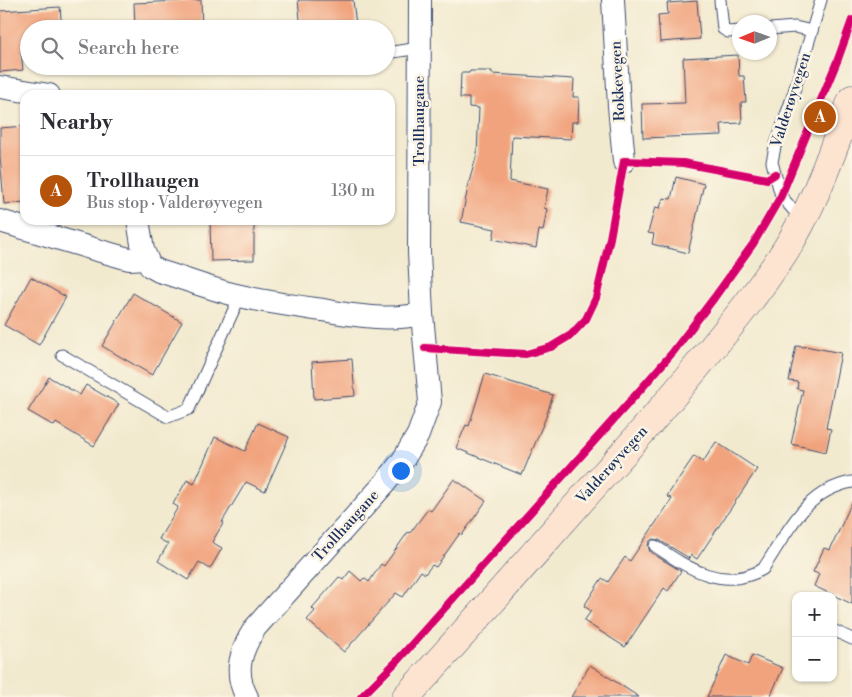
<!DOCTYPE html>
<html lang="en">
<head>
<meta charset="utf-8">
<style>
  body { margin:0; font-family:"Libre Bodoni",serif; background:#f2f2f3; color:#2b2b33 }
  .controls { position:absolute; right:15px; bottom:15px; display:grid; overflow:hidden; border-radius:10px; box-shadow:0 1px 4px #0004 }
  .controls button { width:45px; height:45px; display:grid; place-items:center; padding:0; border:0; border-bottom:1px solid #e1e1e2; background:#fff; color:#2b2b33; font:25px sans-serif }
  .compass { position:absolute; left:732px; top:15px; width:45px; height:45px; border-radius:50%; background:#fff; box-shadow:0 1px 4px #0004; rotate:268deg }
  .you { position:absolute; left:400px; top:470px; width:18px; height:18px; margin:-12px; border:4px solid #fff; border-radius:50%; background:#1a73e8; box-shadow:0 0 0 8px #1a73e833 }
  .badge { display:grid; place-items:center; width:32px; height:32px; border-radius:50%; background:#b45309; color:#fff; font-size:16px; font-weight:700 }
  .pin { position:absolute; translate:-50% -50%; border:2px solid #fff; box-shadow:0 1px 5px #0006 }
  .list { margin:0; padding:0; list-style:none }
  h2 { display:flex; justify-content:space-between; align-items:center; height:65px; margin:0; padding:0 20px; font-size:21px }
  h2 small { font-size:16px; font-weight:400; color:#7c7c81 }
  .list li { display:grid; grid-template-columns:32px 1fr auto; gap:15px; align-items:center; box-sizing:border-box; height:70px; padding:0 20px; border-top:1px solid #e1e1e2 }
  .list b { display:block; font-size:19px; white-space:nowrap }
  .list p { margin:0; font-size:16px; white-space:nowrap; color:#7c7c81 }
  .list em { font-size:16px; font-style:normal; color:#7c7c81 }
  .icon { flex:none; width:28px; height:28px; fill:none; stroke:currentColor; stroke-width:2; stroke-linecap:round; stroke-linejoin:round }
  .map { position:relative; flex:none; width:852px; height:697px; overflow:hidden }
  .search { position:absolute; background:#fff; box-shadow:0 1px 4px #0004; left:20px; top:20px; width:375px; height:55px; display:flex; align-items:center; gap:12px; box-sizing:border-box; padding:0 18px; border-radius:28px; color:#7c7c81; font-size:19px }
  .panel { position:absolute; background:#fff; box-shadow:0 1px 4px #0004; left:20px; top:90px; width:375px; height:135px; border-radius:15px }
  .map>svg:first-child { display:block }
</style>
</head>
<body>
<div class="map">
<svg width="852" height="697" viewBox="0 0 852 697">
  <rect width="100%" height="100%" fill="#fcf5e5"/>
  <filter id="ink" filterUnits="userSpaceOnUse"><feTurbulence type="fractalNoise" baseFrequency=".02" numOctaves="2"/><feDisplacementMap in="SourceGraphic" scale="10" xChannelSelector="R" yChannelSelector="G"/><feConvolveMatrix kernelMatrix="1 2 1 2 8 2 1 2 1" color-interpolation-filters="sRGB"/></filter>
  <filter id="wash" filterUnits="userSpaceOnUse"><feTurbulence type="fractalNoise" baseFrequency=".0096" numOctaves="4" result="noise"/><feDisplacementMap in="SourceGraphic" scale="20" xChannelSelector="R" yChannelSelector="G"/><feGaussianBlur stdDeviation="1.12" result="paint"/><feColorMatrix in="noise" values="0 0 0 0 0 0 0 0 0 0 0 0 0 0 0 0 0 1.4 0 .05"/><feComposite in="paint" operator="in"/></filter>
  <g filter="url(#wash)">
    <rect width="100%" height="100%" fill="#f2eacf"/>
    <g id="blocks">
      <g fill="#f1a37d">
        <path d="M201,0l1,29h-67l-1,-26z"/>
        <path d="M298,0h55l3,25 -17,2v2h-38z"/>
        <path d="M697,1l3,38 -40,3 -2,-27 10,-1 -1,-11z"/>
        <path d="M60,7l2,22h-33v21l-8,1 2,19 -23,2v-61z"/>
        <path d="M738,55l1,21h5l2,26h-5l1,21 -21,1 1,11 -79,3 -1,-34 43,-1 -2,-45z"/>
        <path d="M470,71h22v3l82,5 -1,18h6l-1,25h-6l-1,17 -59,-3 -2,45 38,8 -4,19 3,1 -4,22 -4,-1 -3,18 -43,-9 2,-10 -34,-7 8,-40 8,-28 2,-46 -10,-1v-9h-9l1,-25h8z"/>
        <path d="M25,126v76l-21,2 -4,-48v-28z"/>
        <path d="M676,177l28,7 -16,69 -36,-9 2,-10 -6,-1 7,-26 5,1 3,-10 8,1z"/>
        <path d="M210,220h44v40l-43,1z"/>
        <path d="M31,277l35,20 -27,48 -35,-20z"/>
        <path d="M133,293l49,29 -30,53 -50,-29z"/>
        <path d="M796,346l9,1v-1l36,7 -15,75 5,1 -5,23 -35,-8 12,-54 -6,-1 1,-7 -9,-1z"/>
        <path d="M352,359l3,37 -41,3 -2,-37z"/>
        <path d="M485,374l68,21 -7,22 -24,58 -66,-27 10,-23 3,1z"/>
        <path d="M49,377l31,18 6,-10 33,19 -25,42 -38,-23 -2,3 -26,-15z"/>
        <path d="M258,423l31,14 -24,54 -19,-9 -24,40h2l-12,20 10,6 -12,21 -11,-7 -11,18 -30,-19 10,-17 -9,-5 19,-32 -5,-3 14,-24 7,4 21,-47 30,14z"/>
        <path d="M716,442l41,27 -60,90 -6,-4 -2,3 -30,-18 -7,-1 -3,3 -1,4 2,6 31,19 -13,20 -4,-3 -39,59 -41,-26 7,-10 -7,-5 18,-28 6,4 17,-25 5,4 42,-62 -5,-3 27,-40 9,6z"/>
        <path d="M454,479l32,22 -24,34 -2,-2 -24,34 -4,-2 -7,9 -4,-3 -18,26 -7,-4 -52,59 -37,-32 8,-9 -3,-3 27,-31 4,3 7,-9 11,10 3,-3 5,4 12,-18 3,2 24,-34 2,1 18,-24 3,2z"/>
        <path d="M852,502v102l-38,-18 5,-12 -6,-2 11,-24 6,2z"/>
        <path d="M726,655l22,10 4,-10 31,13 -13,29h-63z"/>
        <path d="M590,665l49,32h-68z"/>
      </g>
    </g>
  </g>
  <g filter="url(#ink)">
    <use href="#blocks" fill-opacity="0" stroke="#3b4b6f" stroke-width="1"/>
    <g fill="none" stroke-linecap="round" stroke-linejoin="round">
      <g stroke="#3b4b6f" stroke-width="13">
        <g id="service">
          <path d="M720,0l3,29 5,3 12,-1"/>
          <path d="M770,29l25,-2 17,4"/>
          <path d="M386,53l34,-5"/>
          <path d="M802,220l-21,-24 -9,-34 3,-15 18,-52 28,-95"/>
          <path d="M62,355l106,62 21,-8 51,-113"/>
          <path d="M655,546c33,22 68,46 108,23 25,-37 41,-78 89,-87"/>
          <path d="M833,630l19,9"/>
        </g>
      </g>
      <g stroke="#3b4b6f" stroke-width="24">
        <g id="minor">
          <path d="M613,0l6,106 5,55"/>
          <path d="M0,87l49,8"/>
          <path d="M138,220l5,30 7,16 9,5c26,8 51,18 77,24 29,7 58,11 87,15 32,6 67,11 99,4"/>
          <path d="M0,221l97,29 32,9 17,-1"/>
          <path d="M247,697c-14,-25 -6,-47 8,-69l130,-145 18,-23 15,-25 12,-33 -8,-88 -3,-62 1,-252"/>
        </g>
      </g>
      <g stroke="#3b4b6f" stroke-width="29">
        <path id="secondary" d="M406,697c63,-69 124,-139 186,-209 43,-47 85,-96 125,-146 23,-28 46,-57 66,-88 31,-47 49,-102 69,-155"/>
      </g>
      <use href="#service" stroke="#fff" stroke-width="11"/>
      <use href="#minor" stroke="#fff" stroke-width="22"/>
      <use href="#secondary" stroke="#fde4d1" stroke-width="28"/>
      <g stroke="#fcf5e5" stroke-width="11">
        <g id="cycleway">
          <path d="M425,348l101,6 25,-7 20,-12 15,-16 10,-21 14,-60 14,-77 59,2 84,16 8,-5"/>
          <path d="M361,697l35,-35 245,-273 32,-37 41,-54 39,-54 28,-48 57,-137 14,-39"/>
        </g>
      </g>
      <use href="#cycleway" stroke="#d6006c" stroke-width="8"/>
    </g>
  </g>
  <g text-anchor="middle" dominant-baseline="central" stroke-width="5" stroke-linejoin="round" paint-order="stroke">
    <g font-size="15" fill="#1b2f5e" stroke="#fcf5e5">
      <text transform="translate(618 81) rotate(-93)">Rokkevegen</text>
      <text transform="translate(791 100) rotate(-72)">Valderøyvegen</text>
      <text transform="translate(419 121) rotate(-90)">Trollhaugane</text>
      <text transform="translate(612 465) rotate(-48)">Valderøyvegen</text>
      <text transform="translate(346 526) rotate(-48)">Trollhaugane</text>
    </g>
  </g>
</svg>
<div class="controls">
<button>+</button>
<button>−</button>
</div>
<svg class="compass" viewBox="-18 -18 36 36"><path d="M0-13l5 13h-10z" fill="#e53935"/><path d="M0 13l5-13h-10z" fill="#7c7c81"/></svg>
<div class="you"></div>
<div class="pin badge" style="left:820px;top:117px">A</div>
<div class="search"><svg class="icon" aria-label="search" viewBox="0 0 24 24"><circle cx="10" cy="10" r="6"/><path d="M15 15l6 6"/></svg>Search here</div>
<section class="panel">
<h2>Nearby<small></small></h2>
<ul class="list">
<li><span class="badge">A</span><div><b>Trollhaugen</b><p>Bus stop · Valderøyvegen</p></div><em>130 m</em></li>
</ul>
</section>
</div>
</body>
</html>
